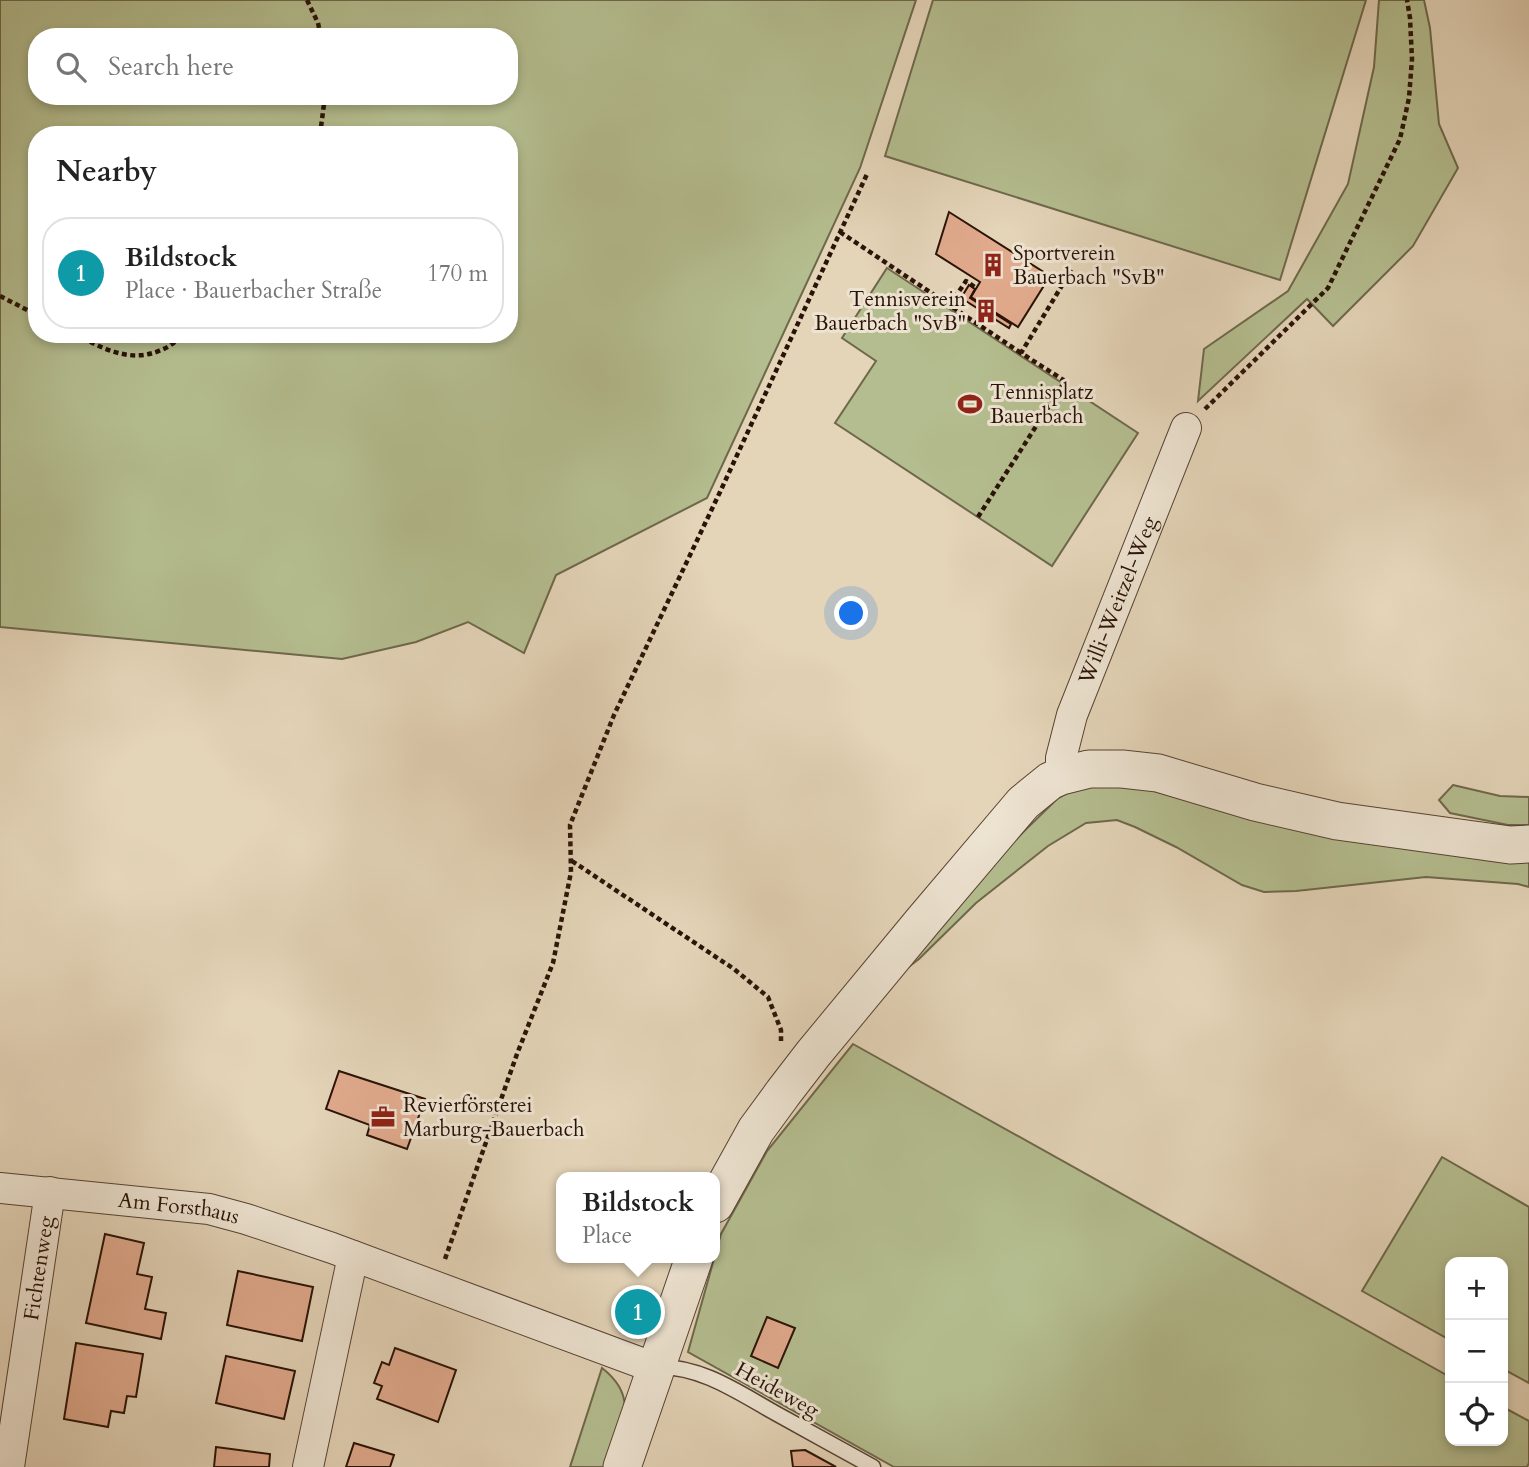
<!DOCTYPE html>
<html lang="en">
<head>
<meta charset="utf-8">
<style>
  body { margin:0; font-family:Cardo,serif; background:#f2f2f2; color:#222 }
  .controls { position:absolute; right:21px; bottom:21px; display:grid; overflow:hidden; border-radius:14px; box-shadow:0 4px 10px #0003 }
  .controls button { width:63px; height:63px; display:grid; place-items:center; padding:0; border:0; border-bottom:2px solid #e0e0e0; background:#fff; color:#222; font:35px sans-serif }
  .you { position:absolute; left:852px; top:614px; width:24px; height:24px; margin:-18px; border:5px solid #fff; border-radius:50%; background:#1a73e8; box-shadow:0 0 0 10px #1a73e833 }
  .badge { display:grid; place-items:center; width:46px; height:46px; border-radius:50%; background:#8f2418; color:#fff; font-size:23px; font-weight:700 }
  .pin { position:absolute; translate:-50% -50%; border:4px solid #fff; box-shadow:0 2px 7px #0006 }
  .popup { position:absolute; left:556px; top:1172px; width:164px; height:91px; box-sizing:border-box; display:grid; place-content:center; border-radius:14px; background:#fff; filter:drop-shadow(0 2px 5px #0005); font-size:23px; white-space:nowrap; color:#767676 }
  .popup b { font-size:26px; color:#222 }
  .popup::after { content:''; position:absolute; left:50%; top:100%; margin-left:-14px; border:14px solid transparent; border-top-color:#fff }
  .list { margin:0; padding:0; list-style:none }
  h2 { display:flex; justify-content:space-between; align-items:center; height:91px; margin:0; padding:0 28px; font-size:30px }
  h2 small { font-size:23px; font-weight:400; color:#767676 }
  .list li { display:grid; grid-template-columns:46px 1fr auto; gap:21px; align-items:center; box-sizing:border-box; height:112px; margin:0 14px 14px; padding:0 14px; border:2px solid #e0e0e0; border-radius:28px }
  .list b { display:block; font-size:26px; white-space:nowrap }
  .list p { margin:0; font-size:23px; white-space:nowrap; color:#767676 }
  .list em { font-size:23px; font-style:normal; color:#767676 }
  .icon { flex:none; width:38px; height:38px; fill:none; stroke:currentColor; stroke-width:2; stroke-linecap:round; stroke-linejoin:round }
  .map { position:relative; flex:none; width:1529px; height:1467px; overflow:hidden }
  .search { position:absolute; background:#fff; box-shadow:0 4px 10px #0003; left:28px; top:28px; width:490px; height:77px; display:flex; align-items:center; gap:18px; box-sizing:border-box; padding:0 24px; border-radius:28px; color:#767676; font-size:26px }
  .panel { position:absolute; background:#fff; box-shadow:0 4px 10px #0003; left:28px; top:126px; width:490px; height:217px; border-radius:28px }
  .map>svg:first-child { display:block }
</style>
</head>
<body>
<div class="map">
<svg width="1529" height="1467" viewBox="0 0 1529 1467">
  <rect width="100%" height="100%" fill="#e4d4b8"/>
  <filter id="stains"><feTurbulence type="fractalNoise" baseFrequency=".00286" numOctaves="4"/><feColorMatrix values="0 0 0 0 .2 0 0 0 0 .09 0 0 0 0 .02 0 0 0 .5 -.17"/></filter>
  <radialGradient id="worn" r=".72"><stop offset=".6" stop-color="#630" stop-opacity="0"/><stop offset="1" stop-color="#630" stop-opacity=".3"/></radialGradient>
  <g fill="#b4bd8f" stroke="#6e684b" stroke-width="2" fill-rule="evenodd">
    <path d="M0,0h916l-56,168 -153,330 -151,77 -32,78 -56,-31 -52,20 -74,17 -342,-32zM37,37h472v59h-472zM37,135h472v199h-472z"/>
    <path d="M933,0h433l-86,280 -395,-124z"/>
    <path d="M1379,0h45l6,28 9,96 19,44 -45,78 -80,80 -26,-27 -109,102 6,-52 84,-58 60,-107 26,-117z"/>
    <path d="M887,268l251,165 -86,133 -217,-143 41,-62 -34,-23z"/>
    <path d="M1112,785l30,3 167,43 220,31v25l-11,-3 -92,-7 -130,14 -32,1 -22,-7 -66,-38 -41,-20 -18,-7 -31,3 -38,23 -72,57 -57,56 -21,16 113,-131 46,-45 12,-7 19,-5z"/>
    <path d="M1453,785l47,11 29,1v28h-21l-58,-12 -11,-13z"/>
    <path d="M853,1044l597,333v64h53v-34l26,14v42l-2,4h-633l-206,-115 33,-118 46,-83z"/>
    <path d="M1442,1157l87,50v176l-26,-14v-107h-53v78l-88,-49z"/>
    <path d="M602,1368c40,31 18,60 5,99h-37z"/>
  </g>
  <g fill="#e1aa8d" stroke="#291207" stroke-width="2">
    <path d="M949,212l101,64 -32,51 -47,-30 9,-15 -44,-28z"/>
    <path d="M969,285l6,4 -5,9 41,26 -2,4 -48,-30z"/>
    <path d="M339,1071l86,28 -18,50 -40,-14 3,-10 -44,-16z"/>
    <path d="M105,1234l39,9 -7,31 15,3 -7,32 21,4 -5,26 -75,-16z"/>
    <path d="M238,1271l75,16 -11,54 -75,-16z"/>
    <path d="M767,1317l28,11 -17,40 -27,-12z"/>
    <path d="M76,1343l67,11 -7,43 -9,-1 -3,17 -13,-2 -3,16 -44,-8z"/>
    <path d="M395,1348l61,22 -18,52 -61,-23 5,-13 -8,-3 8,-21 7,3z"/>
    <path d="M226,1356l69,15 -11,48 -68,-16z"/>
    <path d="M354,1443l40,12 -4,12h-44z"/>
    <path d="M216,1447l54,7 -1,13h-55z"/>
    <path d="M805,1450l31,17h-43l-2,-16z"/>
  </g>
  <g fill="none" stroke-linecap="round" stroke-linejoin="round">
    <g stroke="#584233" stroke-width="17">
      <path id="service" d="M657,1367c43,-2 84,27 120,47 32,18 64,35 96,53"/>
    </g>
    <g stroke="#584233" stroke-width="32">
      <g id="minor">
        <path id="s1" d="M1061,776v-18l11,-43 114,-287"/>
        <path id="s2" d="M0,1188l209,21 37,10 86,29 323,120"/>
        <path id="s3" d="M9,1467l41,-275"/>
        <path d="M308,1467l45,-211"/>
      </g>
    </g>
    <g stroke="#584233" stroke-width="39">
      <g id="tertiary">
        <path d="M715,1204l41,-74 27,-37 30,-39 110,-133 100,-118 27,-22 11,-5 28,-7h33l36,4 97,29 82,19 173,24 19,-1"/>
        <path d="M622,1467l72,-209"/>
      </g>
    </g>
    <g stroke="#291207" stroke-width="4.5" stroke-dasharray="5 3.5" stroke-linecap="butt">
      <path d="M307,0l11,23 3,14"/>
      <path d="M320,135l5,-39"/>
      <path d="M840,232l181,121"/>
      <path d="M0,296l37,19"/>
      <path d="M950,305l16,-24 10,7"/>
      <path d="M75,334c27,14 55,30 86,16 9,-3 17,-11 24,-16"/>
      <path d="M1205,409l123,-121 72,-149 9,-41 3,-39 -2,-41 -3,-18"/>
      <path d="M978,517l87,-136 -44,-28 51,-84"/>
      <path d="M572,861l162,108 34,28 13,33v11"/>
      <path d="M445,1259l72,-205 36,-91 18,-91 -1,-47 44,-110 106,-223 148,-320"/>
    </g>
    <use href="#service" stroke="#ede3d1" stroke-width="14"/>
    <use href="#minor" stroke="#ede3d1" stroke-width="30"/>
    <use href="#tertiary" stroke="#ede3d1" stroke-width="37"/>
  </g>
  <defs>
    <g id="building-bare" transform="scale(1.89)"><path d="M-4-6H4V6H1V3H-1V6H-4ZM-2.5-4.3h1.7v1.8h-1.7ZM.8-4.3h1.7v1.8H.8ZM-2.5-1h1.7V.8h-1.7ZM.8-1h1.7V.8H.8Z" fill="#8f2418" stroke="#ede3d1" stroke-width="2.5" paint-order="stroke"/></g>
    <g id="stadium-bare" transform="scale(1.89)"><path d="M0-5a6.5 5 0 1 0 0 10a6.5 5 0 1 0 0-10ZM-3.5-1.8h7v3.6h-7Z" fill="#8f2418" stroke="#ede3d1" stroke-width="2.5" paint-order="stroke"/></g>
    <g id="office-bare" transform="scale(1.89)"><path d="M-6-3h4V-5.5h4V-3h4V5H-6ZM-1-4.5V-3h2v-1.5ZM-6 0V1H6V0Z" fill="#8f2418" stroke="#ede3d1" stroke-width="2.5" paint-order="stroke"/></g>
  </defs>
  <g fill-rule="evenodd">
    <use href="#building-bare" x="993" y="265"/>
    <use href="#building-bare" x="986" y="311"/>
    <use href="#stadium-bare" x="970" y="404"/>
    <use href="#office-bare" x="383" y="1117"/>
  </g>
  <g text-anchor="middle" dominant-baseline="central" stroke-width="6" stroke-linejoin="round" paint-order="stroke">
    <g font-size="21" fill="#291207" stroke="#ede3d1" text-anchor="start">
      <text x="1013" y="253">Sportverein<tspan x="1013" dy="24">Bauerbach "SvB"</tspan></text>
      <text x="966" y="299" text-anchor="end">Tennisverein<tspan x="966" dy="24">Bauerbach "SvB"</tspan></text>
      <text x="990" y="392">Tennisplatz<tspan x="990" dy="24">Bauerbach</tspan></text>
      <text x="403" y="1105">Revierförsterei<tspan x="403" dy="24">Marburg-Bauerbach</tspan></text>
    </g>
    <g font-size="21" fill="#291207" stroke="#ede3d1">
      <text stroke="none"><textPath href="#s1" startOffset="186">Willi-Weitzel-Weg</textPath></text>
      <text stroke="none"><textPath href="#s2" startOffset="180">Am Forsthaus</textPath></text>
      <text stroke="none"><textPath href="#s3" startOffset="201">Fichtenweg</textPath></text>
      <text transform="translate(777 1390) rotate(29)">Heideweg</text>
    </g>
  </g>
  <rect width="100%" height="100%" filter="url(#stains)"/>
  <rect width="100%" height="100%" fill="url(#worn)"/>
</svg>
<div class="controls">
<button>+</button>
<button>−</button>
<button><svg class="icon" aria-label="locate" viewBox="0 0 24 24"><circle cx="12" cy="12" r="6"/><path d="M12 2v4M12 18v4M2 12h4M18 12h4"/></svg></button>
</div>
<div class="you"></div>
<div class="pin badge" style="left:638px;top:1312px;background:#0f9aa8">1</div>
<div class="popup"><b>Bildstock</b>Place</div>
<div class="search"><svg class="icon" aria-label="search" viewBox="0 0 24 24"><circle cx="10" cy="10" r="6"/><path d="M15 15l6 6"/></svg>Search here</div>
<section class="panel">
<h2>Nearby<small></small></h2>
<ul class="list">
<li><span class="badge" style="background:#0f9aa8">1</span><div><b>Bildstock</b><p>Place · Bauerbacher Straße</p></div><em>170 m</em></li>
</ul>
</section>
</div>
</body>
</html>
